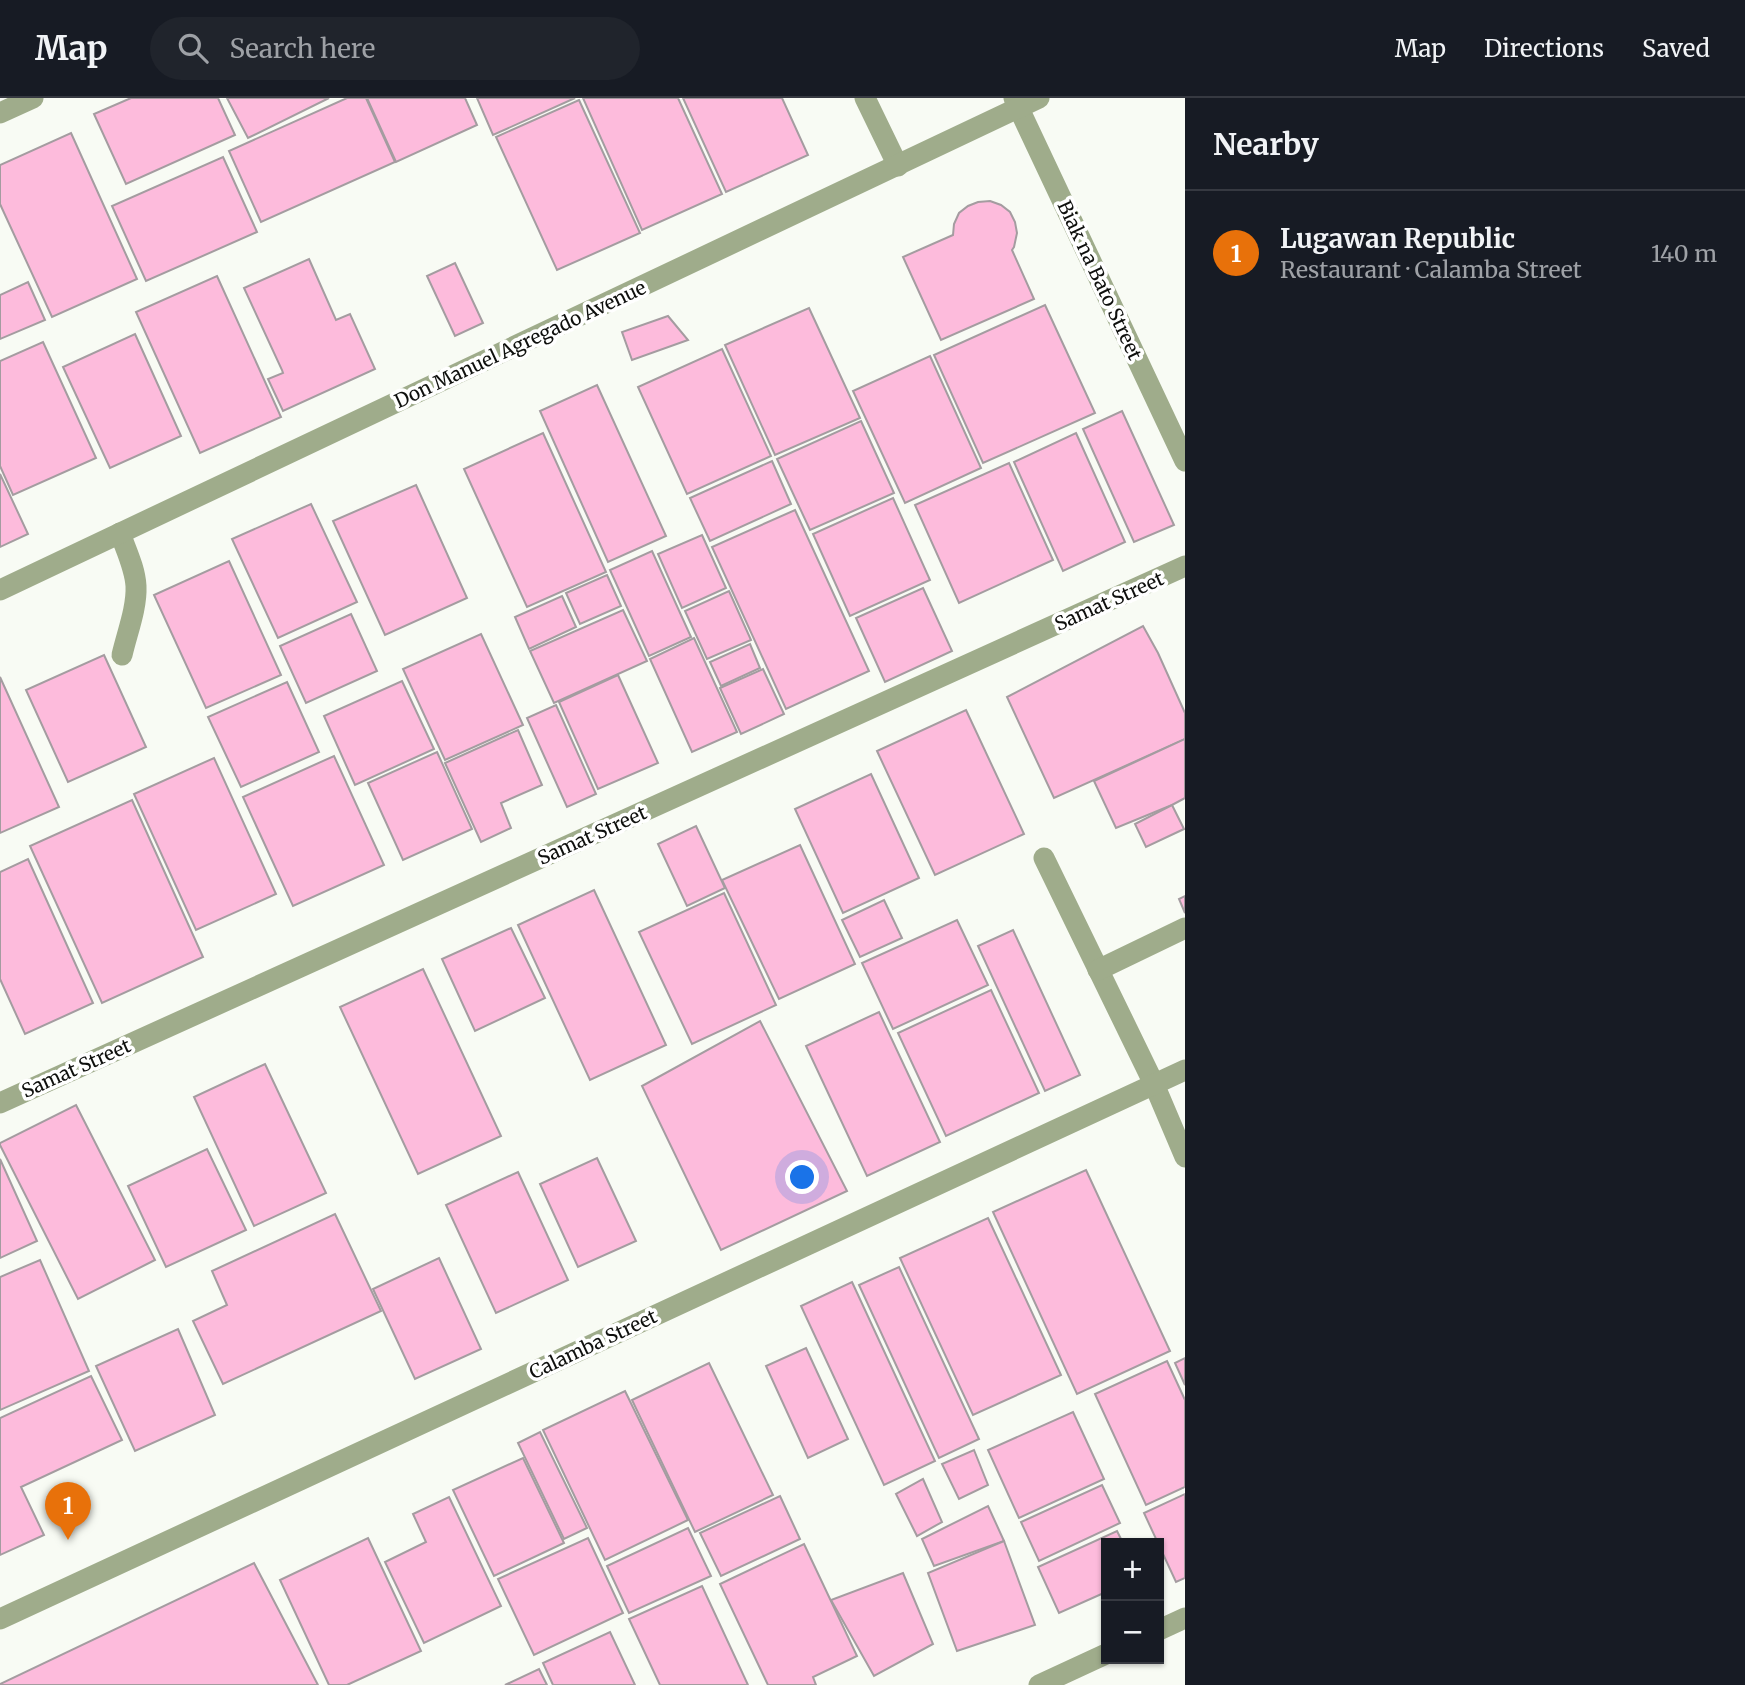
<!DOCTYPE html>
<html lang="en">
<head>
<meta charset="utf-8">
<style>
  body { margin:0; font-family:Merriweather,serif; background:#20242c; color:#f1f3f6 }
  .controls { position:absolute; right:21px; bottom:21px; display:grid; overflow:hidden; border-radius:0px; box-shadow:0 2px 5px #0004 }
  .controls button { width:63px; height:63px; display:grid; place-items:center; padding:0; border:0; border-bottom:2px solid #363941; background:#171b24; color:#f1f3f6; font:35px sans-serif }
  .you { position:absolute; left:803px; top:1080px; width:24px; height:24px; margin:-18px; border:5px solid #fff; border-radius:50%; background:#1a73e8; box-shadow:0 0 0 10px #1a73e833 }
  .badge { display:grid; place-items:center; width:46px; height:46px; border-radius:50%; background:#b23381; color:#fff; font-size:23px; font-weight:700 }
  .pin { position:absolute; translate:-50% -58px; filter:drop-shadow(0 2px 4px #0008) }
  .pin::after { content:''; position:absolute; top:37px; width:24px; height:21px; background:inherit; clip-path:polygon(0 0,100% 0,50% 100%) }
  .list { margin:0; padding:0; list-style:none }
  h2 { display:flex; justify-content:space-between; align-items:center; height:91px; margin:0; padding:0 28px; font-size:30px }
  h2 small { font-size:23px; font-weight:400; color:#9ea1a6 }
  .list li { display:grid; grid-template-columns:46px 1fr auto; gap:21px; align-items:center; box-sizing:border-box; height:126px; padding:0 28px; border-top:2px solid #363941 }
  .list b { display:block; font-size:26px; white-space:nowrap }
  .list p { margin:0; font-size:23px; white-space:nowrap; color:#9ea1a6 }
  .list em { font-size:23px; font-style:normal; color:#9ea1a6 }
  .icon { flex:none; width:38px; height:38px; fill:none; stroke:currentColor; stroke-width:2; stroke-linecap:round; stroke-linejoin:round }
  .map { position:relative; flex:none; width:1185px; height:1587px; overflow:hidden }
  header { display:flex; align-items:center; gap:42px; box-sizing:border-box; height:98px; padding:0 35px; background:#171b24; border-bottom:2px solid #363941 }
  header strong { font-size:33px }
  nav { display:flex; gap:38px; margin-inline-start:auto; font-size:24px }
  .search { width:490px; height:63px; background:#20242c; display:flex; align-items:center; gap:18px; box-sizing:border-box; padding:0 24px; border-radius:38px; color:#9ea1a6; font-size:26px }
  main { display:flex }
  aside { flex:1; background:#171b24 }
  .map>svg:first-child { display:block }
</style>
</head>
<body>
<header>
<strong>Map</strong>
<div class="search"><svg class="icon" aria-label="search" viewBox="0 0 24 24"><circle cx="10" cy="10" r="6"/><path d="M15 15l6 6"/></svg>Search here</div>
<nav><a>Map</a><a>Directions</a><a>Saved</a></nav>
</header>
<main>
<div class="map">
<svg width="1185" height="1587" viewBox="0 0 1185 1587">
  <rect width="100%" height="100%" fill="#f8fbf4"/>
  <g fill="#fdbbdc" stroke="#a49ca0" stroke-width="2">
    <path d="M131,0h87l17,37 -109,49 -32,-70z"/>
    <path d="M227,0h102l-81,40z"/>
    <path d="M347,0h19l29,64 -134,60 -32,-71z"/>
    <path d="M367,0h98l12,27 -81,37z"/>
    <path d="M477,0h98l-82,37z"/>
    <path d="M583,0h95l44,96 -80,36z"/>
    <path d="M683,0h99l26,57 -82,37z"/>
    <path d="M579,2l61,133 -83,37 -61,-133z"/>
    <path d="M71,35l66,146 -85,38 -52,-113v-39z"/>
    <path d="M223,59l34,75 -111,49 -34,-75z"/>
    <path d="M990,103l11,4 9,7 5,10 2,11 -3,14 -2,3 22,49 -93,41 -38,-83 50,-22 1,-11 5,-11 9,-7 10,-4z"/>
    <path d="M309,161l27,61 14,-6 25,55 -92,42 -15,-32 15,-6 -1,-3 -38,-82z"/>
    <path d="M455,165l28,60 -28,13 -28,-60z"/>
    <path d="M217,178l64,141 -81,36 -64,-141z"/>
    <path d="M28,184l17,38 -45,19v-44z"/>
    <path d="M1045,207l50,108 -112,50 -49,-108z"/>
    <path d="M809,210l51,110 -85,37 -50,-110z"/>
    <path d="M668,218l20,24 -56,20 -10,-28z"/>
    <path d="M135,236l46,102 -71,32 -47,-101z"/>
    <path d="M43,244l53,116 -83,37 -13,-29v-105z"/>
    <path d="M722,251l49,107 -84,38 -49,-107z"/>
    <path d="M930,258l51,112 -76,35 -52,-112z"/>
    <path d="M597,287l69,151 -58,26 -68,-151z"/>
    <path d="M1122,313l52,114 -40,17 -51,-113z"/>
    <path d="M861,323l33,72 -84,37 -33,-71z"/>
    <path d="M543,335l63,139 -79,35 -63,-138z"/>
    <path d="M1076,335l49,109 -62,29 -49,-109z"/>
    <path d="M772,363l19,43 -81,37 -20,-43z"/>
    <path d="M1009,365l44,97 -94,43 -44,-98z"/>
    <path d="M0,376l28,60 -28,13z"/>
    <path d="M416,387l51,113 -82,37 -52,-114z"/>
    <path d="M893,400l37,82 -80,36 -37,-82z"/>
    <path d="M311,406l46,98 -79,36 -46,-99z"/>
    <path d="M795,412l74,161 -83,38 -74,-162z"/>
    <path d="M702,437l24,53 -44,20 -24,-54z"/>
    <path d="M652,453l39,86 -42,19 -39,-86z"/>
    <path d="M229,463l52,114 -75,33 -52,-113z"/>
    <path d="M607,477l14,31 -41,18 -14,-31z"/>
    <path d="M923,490l29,63 -67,31 -29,-64z"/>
    <path d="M729,493l22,49 -44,19 -22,-48z"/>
    <path d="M562,498l14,31 -47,22 -14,-32z"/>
    <path d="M623,512l24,51 -93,42 -24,-52z"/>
    <path d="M351,516l26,57 -71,32 -26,-57z"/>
    <path d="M1143,528l15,27 27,60v26l-131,59 -47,-101z"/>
    <path d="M481,536l42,91 -78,35 -42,-91z"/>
    <path d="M694,540l43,94 -45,20 -42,-93z"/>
    <path d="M750,546l10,24 -39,18 -11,-24z"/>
    <path d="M104,557l42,92 -78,35 -42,-92z"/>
    <path d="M763,571l21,45 -43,20 -21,-46z"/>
    <path d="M618,577l40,88 -60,26 -39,-87z"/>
    <path d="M0,579l59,130 -59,26z"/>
    <path d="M402,583l32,68 -79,36 -31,-69z"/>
    <path d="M287,584l32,70 -78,35 -33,-70z"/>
    <path d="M556,607l40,89 -29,13 -40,-89z"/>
    <path d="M966,612l58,124 -89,41 -58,-124z"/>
    <path d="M518,632l24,55 -41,18 10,25 -30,14 -36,-79z"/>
    <path d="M1185,641v59l-13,7 -56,23 -22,-47z"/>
    <path d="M437,654l35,77 -69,31 -35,-77z"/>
    <path d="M334,658l50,109 -91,41 -50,-109z"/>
    <path d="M214,660l62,136 -80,36 -62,-136z"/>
    <path d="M871,676l48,104 -76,35 -48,-104z"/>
    <path d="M132,702l71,157 -101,46 -72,-157z"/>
    <path d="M1172,707l12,24 -38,18 -11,-23z"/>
    <path d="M696,728l29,62 -38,18 -29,-62z"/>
    <path d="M800,747l55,119 -76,35 -57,-119z"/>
    <path d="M28,761l65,144 -68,31 -25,-55v-107z"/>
    <path d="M594,792l72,155 -76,35 -72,-155z"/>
    <path d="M724,795l52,112 -84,39 -53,-112z"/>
    <path d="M1185,798v17l-6,-14z"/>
    <path d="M884,802l18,38 -42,19 -18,-37z"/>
    <path d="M957,822l31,65 -95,44 -31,-66z"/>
    <path d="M511,830l34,70 -70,33 -33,-72z"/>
    <path d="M1013,832l67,145 -35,16 -67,-145z"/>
    <path d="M423,871l78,167 -83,38 -78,-167z"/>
    <path d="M991,892l48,103 -93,43 -48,-103z"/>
    <path d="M879,914l61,130 -73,34 -61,-130z"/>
    <path d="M760,923l87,170 -126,59 -79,-164z"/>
    <path d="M265,966l61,129 -72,33 -60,-129z"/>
    <path d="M76,1007l79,155 -77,39 -78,-154v-2z"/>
    <path d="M207,1051l39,81 -80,37 -38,-81z"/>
    <path d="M597,1060l39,83 -58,26 -38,-83z"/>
    <path d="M0,1061l37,82 -37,17z"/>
    <path d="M1086,1072l84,181 -93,43 -84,-182z"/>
    <path d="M518,1074l50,108 -72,33 -50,-108z"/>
    <path d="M335,1116l46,97 -158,73 -30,-63 34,-16 -15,-34z"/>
    <path d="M988,1120l73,157 -88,40 -73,-157z"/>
    <path d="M439,1160l42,91 -66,30 -42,-90z"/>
    <path d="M40,1162l49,111 -89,39v-133z"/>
    <path d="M899,1169l80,172 -40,19 -80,-173z"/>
    <path d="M852,1184l83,179 -51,24 -83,-179z"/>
    <path d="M178,1231l37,86 -80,36 -39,-85z"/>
    <path d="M806,1250l42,91 -40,19 -42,-92z"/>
    <path d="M1185,1260v27l-10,-22z"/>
    <path d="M1167,1263l18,39v87l-39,18 -51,-111z"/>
    <path d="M709,1265l64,132 -78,37 -63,-132z"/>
    <path d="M91,1278l31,64 -101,47 23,48 -44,20v-137z"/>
    <path d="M625,1293l63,129 -83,40 -62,-130z"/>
    <path d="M1073,1314l31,67 -85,39 -31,-68z"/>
    <path d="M540,1334l47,96 -23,11 -46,-96z"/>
    <path d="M974,1352l14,35 -29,14 -17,-35z"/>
    <path d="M523,1360l41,85 -70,33 -41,-86z"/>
    <path d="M923,1381l19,43 -25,14 -21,-42z"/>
    <path d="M1102,1387l18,38 -81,38 -18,-39z"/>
    <path d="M1185,1396v84l-9,4 -32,-69z"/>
    <path d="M780,1398l20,43 -79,37 -21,-43z"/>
    <path d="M449,1399l52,109 -77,37 -39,-81 41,-20 -13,-28z"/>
    <path d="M988,1408l16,35 -70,25 -12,-27z"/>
    <path d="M688,1430l23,48 -82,37 -22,-47z"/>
    <path d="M1117,1433l6,12h-17v49l-47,21 -21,-46z"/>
    <path d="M368,1440l53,113 -74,34h-18l-49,-105z"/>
    <path d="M588,1440l35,75 -89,42 -36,-76z"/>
    <path d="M1004,1443l31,84 -78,26 -29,-78z"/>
    <path d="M804,1446l53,112 -44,21 3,8h-48l-48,-101z"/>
    <path d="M254,1465l64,122h-318v-1z"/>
    <path d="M903,1475l30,71 -59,32 -43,-76z"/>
    <path d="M702,1488l46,99h-88l-31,-66z"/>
    <path d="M610,1534l25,53h-82l-10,-22z"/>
    <path d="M539,1571l8,16h-42z"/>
  </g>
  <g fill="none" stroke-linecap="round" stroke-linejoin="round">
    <g stroke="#9fac8b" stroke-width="21">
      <path d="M865,0l33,68"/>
      <path d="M1014,0l171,363"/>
      <path d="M0,15l33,-15"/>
      <path d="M120,435c6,17 15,35 16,53 1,22 -9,47 -14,69"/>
      <path d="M0,492l1039,-492"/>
      <path d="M1044,760l110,226 31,73"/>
      <path d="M1098,872l87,-42"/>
      <path d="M0,1005l1185,-537"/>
      <path d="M0,1521l1185,-549"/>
      <path d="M1159,1532l26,-12"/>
      <path d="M1039,1587l67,-31"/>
    </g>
  </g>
  <g text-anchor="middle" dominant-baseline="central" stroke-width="7" stroke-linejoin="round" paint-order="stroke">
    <g font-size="19" fill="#0e0f0d" stroke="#fff">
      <text transform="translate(1100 182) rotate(65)">Biak na Bato Street</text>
      <text transform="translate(520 246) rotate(-25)">Don Manuel Agregado Avenue</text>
      <text transform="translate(1109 503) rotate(-24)">Samat Street</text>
      <text transform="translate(592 737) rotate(-24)">Samat Street</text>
      <text transform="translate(76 970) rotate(-24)">Samat Street</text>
      <text transform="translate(593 1246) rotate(-25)">Calamba Street</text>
    </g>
  </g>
</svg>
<div class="controls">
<button>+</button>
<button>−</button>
</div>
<div class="you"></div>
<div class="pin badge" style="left:68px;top:1442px;background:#e8710a">1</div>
</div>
<aside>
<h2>Nearby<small></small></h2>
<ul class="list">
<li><span class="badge" style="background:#e8710a">1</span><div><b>Lugawan Republic</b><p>Restaurant · Calamba Street</p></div><em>140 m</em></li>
</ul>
</aside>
</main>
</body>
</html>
